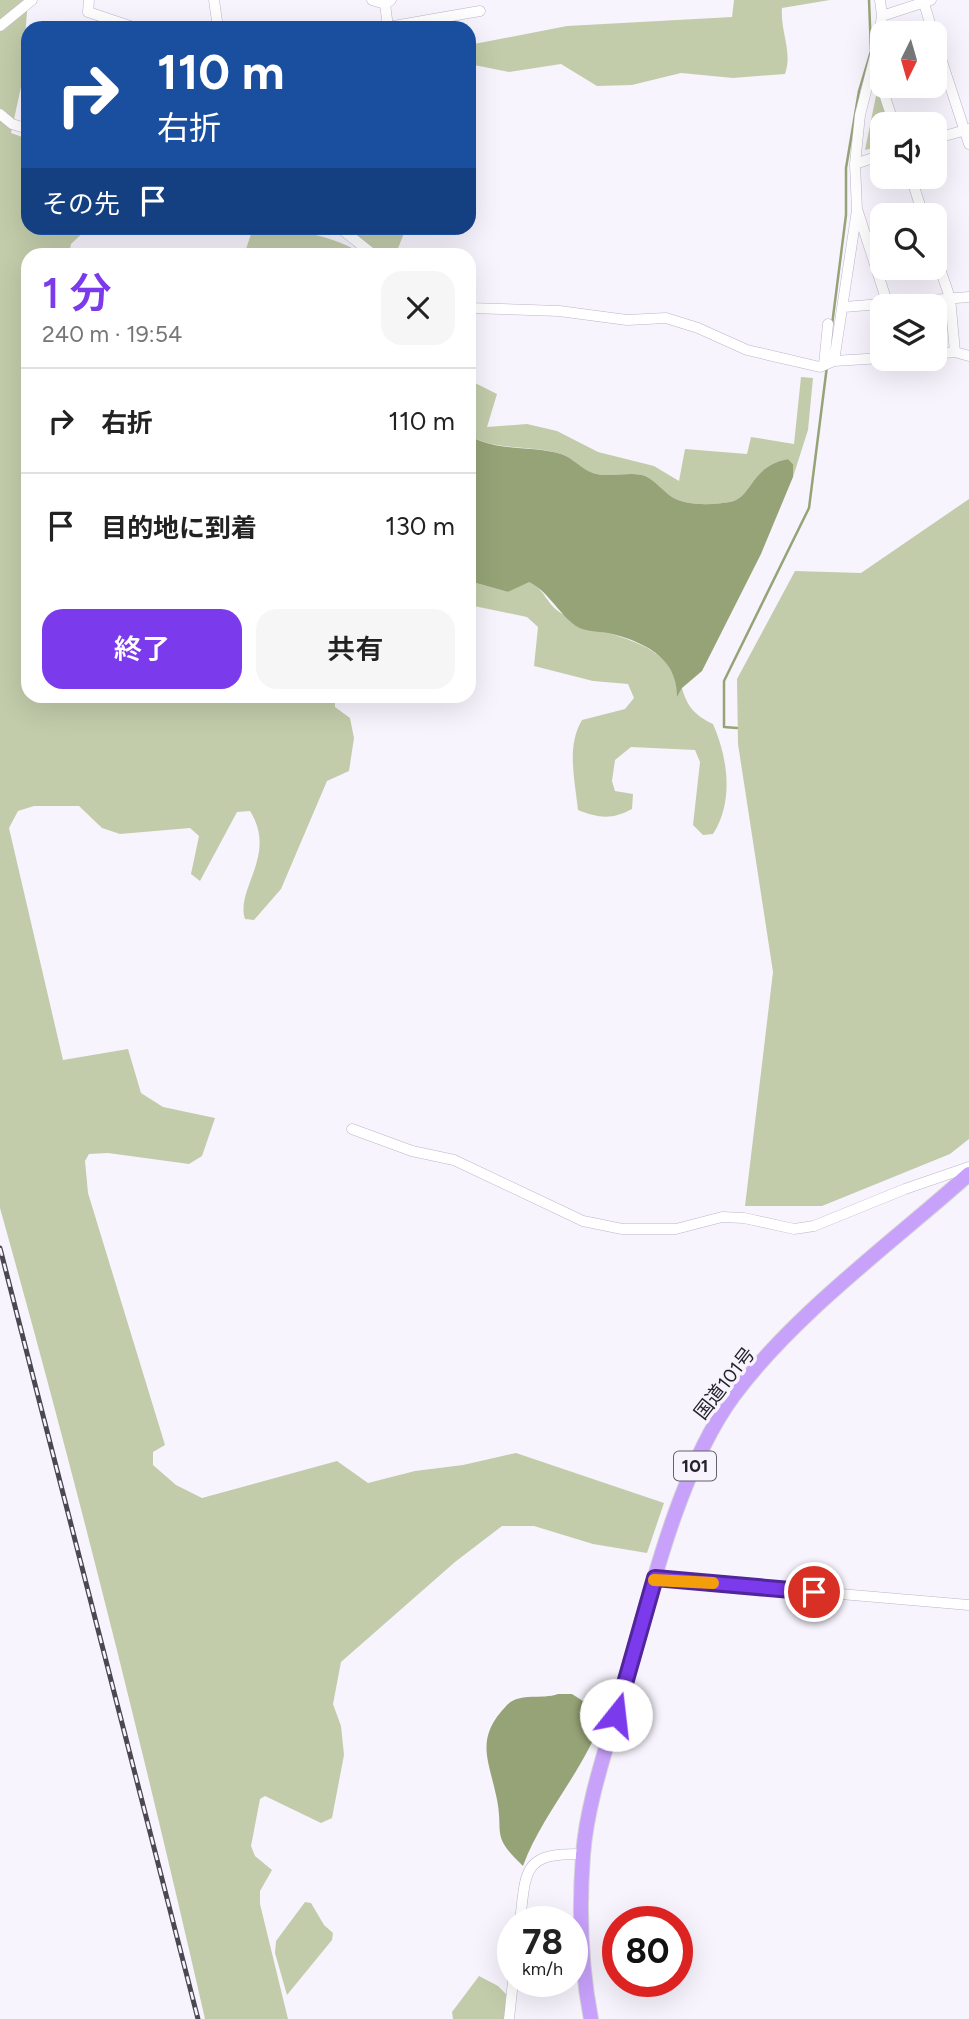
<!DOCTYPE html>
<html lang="ja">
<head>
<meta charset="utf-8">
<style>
  body { margin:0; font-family:Figtree,"Noto Sans JP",sans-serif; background:#f6f6f6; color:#222; height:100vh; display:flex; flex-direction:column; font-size:26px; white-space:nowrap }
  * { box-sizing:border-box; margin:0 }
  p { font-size:23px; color:#767676 }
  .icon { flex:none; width:38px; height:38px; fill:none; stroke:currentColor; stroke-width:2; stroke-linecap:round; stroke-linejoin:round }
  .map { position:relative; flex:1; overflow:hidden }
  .side { position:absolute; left:21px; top:248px; width:455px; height:455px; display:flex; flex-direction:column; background:#fff; border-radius:21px; box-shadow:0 7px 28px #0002 }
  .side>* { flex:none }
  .hud { position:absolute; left:21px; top:21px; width:455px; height:214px; border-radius:21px; box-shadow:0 7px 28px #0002; background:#1a4fa0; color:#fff; overflow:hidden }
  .needle { width:46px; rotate:185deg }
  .controls { position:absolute; left:870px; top:21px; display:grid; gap:14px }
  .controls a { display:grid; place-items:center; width:77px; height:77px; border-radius:14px; background:#fff; box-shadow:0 7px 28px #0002; font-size:35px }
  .speed { position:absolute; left:497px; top:1906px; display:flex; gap:14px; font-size:35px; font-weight:700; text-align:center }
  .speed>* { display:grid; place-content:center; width:91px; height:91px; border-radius:50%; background:#fff; box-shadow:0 7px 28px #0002; line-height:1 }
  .speed small { font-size:18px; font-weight:400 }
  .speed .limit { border:10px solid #d22; background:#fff; color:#111 }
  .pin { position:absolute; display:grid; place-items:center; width:60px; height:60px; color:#fff; margin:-30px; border:4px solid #fff; border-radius:50%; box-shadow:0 2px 7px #0007 }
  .me { position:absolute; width:77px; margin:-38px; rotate:16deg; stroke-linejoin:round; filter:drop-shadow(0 0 5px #0008) }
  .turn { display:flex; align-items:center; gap:24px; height:147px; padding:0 21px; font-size:32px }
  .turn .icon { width:91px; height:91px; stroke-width:2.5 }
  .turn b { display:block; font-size:49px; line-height:60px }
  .then { display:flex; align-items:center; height:66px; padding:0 21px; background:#0003; gap:14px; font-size:26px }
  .round { display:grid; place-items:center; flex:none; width:74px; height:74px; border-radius:21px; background:#f6f6f6 }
  .summary { display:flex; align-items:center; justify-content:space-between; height:119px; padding:0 21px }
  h1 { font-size:42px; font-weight:600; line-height:52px; color:#7c3aed }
  .action { display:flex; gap:14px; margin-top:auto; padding:14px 21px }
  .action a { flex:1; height:80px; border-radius:21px; background:#7c3aed; color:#fff; font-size:28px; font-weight:600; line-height:80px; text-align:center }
  .action a+a { background:#f6f6f6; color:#222 }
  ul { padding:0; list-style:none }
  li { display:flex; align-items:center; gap:21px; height:105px; padding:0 21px; border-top:2px solid #e0e0e0 }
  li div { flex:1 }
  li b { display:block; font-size:26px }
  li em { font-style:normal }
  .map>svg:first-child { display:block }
  .green { fill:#c2ccaa }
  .water { fill:#96a376 }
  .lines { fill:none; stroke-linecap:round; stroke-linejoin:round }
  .stream { stroke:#96a376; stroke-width:2.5 }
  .minor-casing { stroke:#bdb4cb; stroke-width:11 }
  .highway-casing { stroke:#d3d3d5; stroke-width:16 }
  .minor { stroke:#fff; stroke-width:10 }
  .highway { stroke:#c8a1fb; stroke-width:14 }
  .rail-casing { stroke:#4b4851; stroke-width:5 }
  .rail { stroke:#f8f4fe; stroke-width:2.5; stroke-dasharray:8; stroke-linecap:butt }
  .route-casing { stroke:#51269a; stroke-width:18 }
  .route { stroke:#7c3aed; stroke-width:12 }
  .slow { stroke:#f59e0b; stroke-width:12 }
  .labels { text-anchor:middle; stroke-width:7; stroke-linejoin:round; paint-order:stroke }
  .shield { fill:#f8f4fe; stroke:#64616a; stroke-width:2 }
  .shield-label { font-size:18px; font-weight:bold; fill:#25222b }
  .street-label { font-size:19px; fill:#25222b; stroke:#f8f4fe }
</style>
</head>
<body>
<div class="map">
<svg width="969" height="2019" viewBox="0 0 969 2019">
  <rect width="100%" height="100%" fill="#f8f4fe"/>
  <path class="green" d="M0,0H28L21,87L11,133L28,139V228H88L71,244L69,255L28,256V696L335,697V707L350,718L354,738L349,771L327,781L281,889L254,920L245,919C235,889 278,855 250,811L237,812L200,881L191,874L199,836L190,828L120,834L102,828L79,806H34L18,811L9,828L63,1060L128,1049L141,1093L163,1107L215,1118L202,1156L189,1164L108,1153L89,1154L85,1161L88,1193L165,1445L153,1452V1465L176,1485L202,1498L337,1461L368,1483L415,1471L463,1465L516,1453L664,1503L647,1553L593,1544L534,1526H502L455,1562L341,1662L333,1704L341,1726L344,1755L332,1818L321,1823L265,1796L260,1799L251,1846L255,1856L272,1870L260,1891V1904L288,2019H205C143,1747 75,1476 0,1208Z
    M734,0H830L782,8C780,31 793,52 785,74L733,78L681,73L632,85L597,86L561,64L509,72L469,64V45L567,26L732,17Z
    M878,86L891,124H882V146L865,150Z
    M253,228C285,227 337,235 363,255H244Z
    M347,228H406L395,256L382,255Z
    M801,377L813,378L808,430L793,477V464L788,459C750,466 753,497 730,502C715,505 685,506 672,497C663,491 652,477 642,475C626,472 609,478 593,473C581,470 573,458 561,454C531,445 500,451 472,437L469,380L497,394L487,427L527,424L557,431L598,452L654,466L679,481L685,449L747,454L751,437L794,444Z
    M969,499V1139L950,1154L822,1206H745L773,972L738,744L737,679L795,571L861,573Z
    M469,581L508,592L529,581C544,589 546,602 558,611C596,640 675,633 678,695L682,688C687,707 696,716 713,724C728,758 734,802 713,834L703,835L693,825L700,762L695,750L631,747L615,760L612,781L615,791L633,794L632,809C612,820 598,818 578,810C575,780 566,747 582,720L625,709L634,698L628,684L593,681L534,666L538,627L527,617L469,605Z
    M305,1902L311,1903L324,1925L333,1933L332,1940L287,1995L275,1953L276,1941Z
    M479,1976L498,1986L506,1994L505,2019H453L452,2012Z"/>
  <path class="water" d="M469,414L472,437C500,452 531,445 561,454C573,458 581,469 593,473C608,478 626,472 642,475C652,477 663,491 672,497C685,506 714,505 730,502C753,497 750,466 788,459L793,464V477L761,554L702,671L682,688L677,697C678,657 642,641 608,633C597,631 585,632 576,626C558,613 548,591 529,582L508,592L469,581Z
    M558,1694H572L600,1712L602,1719C583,1772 542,1814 523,1866C489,1834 505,1834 496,1795C488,1758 475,1738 507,1705C520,1692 541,1700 558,1694Z"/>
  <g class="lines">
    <path class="stream" d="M832,325L846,215V168L859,91L871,51L869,0
      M737,728L724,727V681L809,508L827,366"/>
    <g class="minor-casing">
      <path id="minor" d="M89,0L88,12L136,28
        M214,0L218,28
        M372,0L385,4L391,0
        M923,0L933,33
        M385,4L388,27L480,11
        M882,16L931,0
        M0,26L32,0
        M934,37L969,144
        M874,64L894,124
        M0,114L12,124L28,129
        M934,139L969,129
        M855,164L882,155
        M911,177L923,215
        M858,212L888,305
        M340,228L375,256
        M934,251L950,298L955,352
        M844,307L969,297
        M469,308L559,311L627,320L666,318L698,328L747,350L820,367L834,361L882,358
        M934,354L955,352L969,356
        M834,361L857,210L855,164L860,115L877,48L882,16L880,0
        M824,365L828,324
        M352,1129L412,1151L454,1160L583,1221L622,1229H676L722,1217L744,1218L794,1229L814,1226L905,1189L969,1167
        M655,1578L969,1605
        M520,1922C526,1868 523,1853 583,1854
        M509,2019L513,1981"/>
    </g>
    <g class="highway-casing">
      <path id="highway" d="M591,2019C581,1967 579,1908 583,1855C587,1802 607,1747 621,1696C648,1603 677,1472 734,1395C795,1313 893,1242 969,1174"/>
    </g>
    <use href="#minor" class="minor"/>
    <use href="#highway" class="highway"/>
    <g class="rail-casing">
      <path id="rail" d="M0,1248L198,2019"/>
    </g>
    <use href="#rail" class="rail"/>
  </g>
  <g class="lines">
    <g class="route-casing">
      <path id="route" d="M616,1715L655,1578L814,1592"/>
    </g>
    <use href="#route" class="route"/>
    <path class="slow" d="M654,1580L713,1583"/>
  </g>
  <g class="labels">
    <rect class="shield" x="674" y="1451.5" width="42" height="29" rx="5"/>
    <g class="shield-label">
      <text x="695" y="1472">101</text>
    </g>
    <g class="street-label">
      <text transform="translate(724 1383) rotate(-52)" y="7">国道101号</text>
    </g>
  </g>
</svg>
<div class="controls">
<a><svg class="needle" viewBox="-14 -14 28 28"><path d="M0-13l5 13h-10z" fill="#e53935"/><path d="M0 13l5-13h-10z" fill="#767676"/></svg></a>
<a><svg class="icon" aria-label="sound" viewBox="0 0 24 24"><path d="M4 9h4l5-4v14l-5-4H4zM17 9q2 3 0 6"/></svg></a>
<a><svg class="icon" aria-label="search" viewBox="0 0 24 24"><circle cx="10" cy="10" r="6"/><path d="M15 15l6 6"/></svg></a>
<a><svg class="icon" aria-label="layers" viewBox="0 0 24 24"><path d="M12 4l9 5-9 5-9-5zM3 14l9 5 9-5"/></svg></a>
</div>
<div class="speed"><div>78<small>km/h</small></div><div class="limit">80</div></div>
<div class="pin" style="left:814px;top:1592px;background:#d93025"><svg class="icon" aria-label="arrive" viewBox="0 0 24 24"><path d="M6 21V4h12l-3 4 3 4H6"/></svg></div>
<svg class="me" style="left:616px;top:1715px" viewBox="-20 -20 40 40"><circle r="19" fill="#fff"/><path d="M0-13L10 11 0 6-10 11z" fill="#7c3aed"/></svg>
<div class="hud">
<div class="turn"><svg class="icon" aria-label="right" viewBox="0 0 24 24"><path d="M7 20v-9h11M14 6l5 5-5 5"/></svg><div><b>110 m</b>右折</div></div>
<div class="then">その先<svg class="icon" aria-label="arrive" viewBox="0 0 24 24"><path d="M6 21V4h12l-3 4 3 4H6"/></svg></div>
</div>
<section class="side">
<div class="summary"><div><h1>1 分</h1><p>240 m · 19:54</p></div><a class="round"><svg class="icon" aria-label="close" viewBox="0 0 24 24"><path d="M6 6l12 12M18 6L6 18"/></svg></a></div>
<ul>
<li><svg class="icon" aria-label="right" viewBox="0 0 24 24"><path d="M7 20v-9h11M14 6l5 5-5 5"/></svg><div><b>右折</b></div><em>110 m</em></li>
<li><svg class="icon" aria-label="arrive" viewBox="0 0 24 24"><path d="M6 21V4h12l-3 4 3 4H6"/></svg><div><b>目的地に到着</b></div><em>130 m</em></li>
</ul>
<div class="action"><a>終了</a><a>共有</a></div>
</section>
</div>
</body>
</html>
